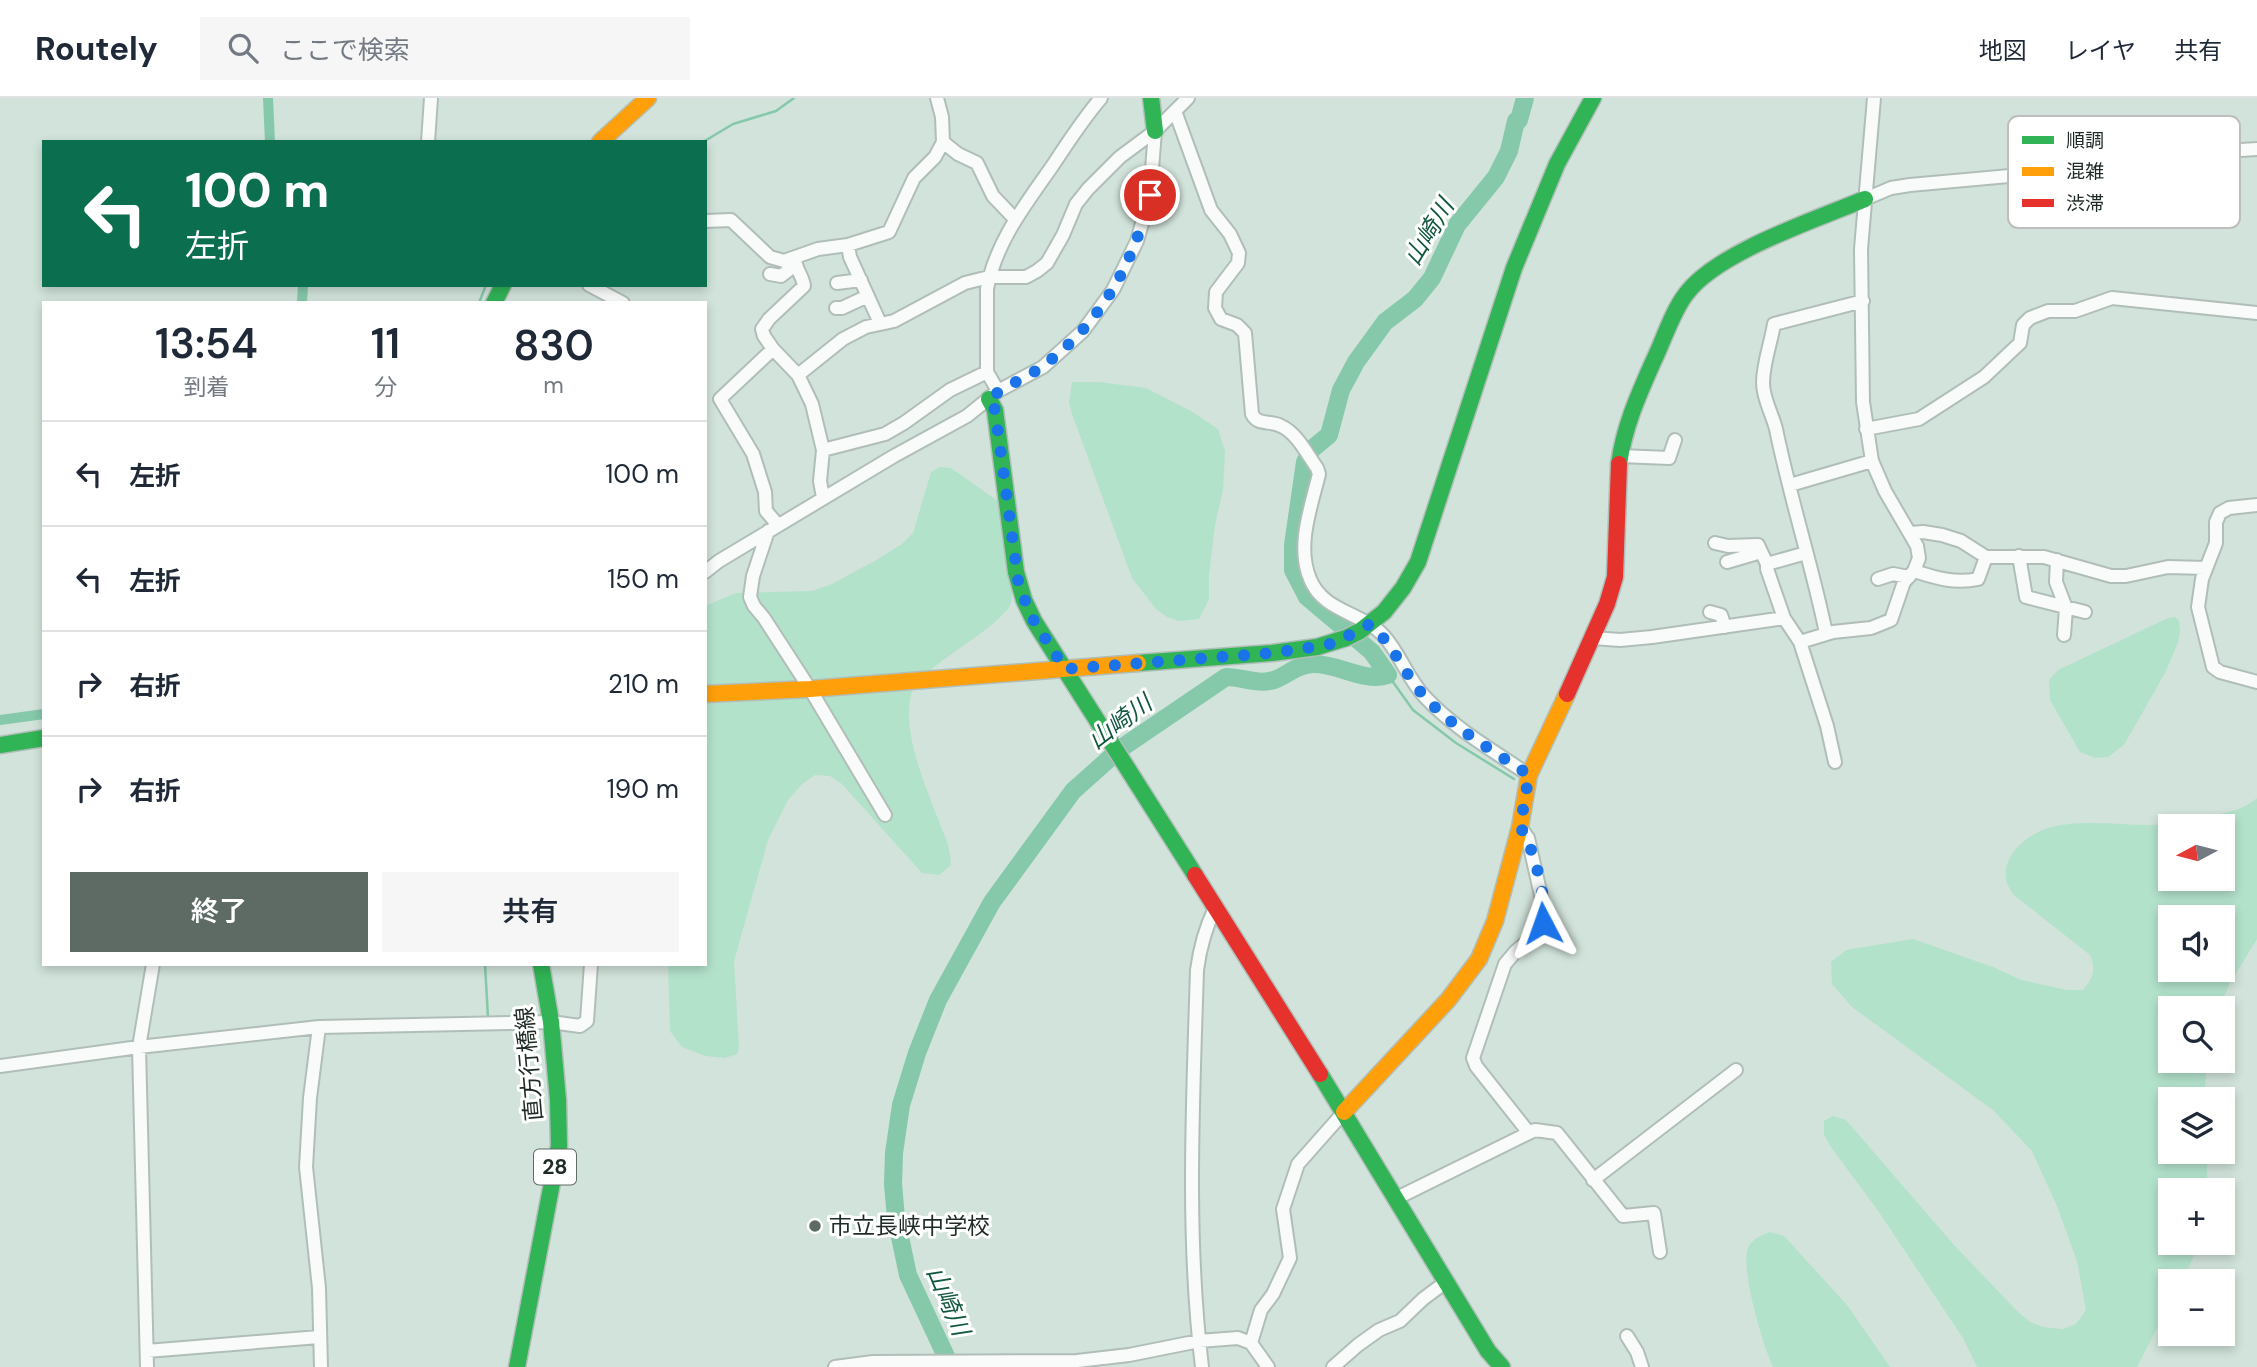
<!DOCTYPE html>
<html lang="ja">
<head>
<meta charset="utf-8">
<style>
  body { margin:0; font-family:"DM Sans","Noto Sans JP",sans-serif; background:#f6f6f7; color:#1f2937; height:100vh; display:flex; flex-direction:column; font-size:26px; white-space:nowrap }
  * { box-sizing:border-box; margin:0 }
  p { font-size:23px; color:#747a83 }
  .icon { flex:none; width:38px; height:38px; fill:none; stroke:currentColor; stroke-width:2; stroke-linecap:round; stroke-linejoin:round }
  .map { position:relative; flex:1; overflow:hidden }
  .panel { position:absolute; left:42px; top:203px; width:665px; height:665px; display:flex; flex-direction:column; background:#fff; border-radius:0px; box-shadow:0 4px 10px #0003 }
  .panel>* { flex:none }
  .hud { position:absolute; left:42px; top:42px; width:665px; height:147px; border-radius:0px; box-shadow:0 4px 10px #0003; background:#0b6e4f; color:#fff; overflow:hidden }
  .needle { width:46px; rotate:263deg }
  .buttons { position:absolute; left:2158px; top:716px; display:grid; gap:14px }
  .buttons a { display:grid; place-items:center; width:77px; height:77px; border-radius:0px; background:#fff; box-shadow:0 4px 10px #0003; font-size:35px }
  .pin { position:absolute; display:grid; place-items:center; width:60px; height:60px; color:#fff; margin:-30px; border:4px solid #fff; border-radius:50%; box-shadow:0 2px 7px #0007 }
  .me { position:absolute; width:77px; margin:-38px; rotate:356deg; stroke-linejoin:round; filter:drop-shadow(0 0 5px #0008) }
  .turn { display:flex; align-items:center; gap:24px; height:147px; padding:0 28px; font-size:32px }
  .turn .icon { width:91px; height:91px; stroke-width:2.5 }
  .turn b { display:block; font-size:49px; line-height:60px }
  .eta { display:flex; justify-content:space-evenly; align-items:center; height:119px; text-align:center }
  .eta b { font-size:42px; font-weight:600; line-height:49px }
  .cta { display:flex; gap:14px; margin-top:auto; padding:14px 28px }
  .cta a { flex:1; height:80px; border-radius:0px; background:#5d6b64; color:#fff; font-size:28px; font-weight:600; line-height:80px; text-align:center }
  .cta a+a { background:#f6f6f7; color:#1f2937 }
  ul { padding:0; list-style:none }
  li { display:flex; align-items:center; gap:21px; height:105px; padding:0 28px; border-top:2px solid #e0e1e3 }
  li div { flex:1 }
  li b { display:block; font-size:26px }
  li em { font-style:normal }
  header { display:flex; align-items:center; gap:42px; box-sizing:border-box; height:98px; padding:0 35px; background:#fff; border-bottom:2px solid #e0e1e3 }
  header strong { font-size:33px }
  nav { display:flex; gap:38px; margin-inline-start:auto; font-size:24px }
  .search { width:490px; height:63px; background:#f6f6f7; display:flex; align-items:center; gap:18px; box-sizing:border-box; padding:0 24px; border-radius:0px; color:#747a83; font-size:26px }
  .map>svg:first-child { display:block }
  .green { fill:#b3e2cb; fill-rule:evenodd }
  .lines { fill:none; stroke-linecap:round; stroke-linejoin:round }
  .stream { stroke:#85c8aa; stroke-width:2.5 }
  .canal { stroke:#85c8aa; stroke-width:10 }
  .river { stroke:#85c8aa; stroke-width:18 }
  .street-casing { stroke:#b1beb8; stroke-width:16 }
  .fast-casing { stroke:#b1beb8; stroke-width:19 }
  .slow-casing { stroke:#b1beb8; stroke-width:19 }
  .jam-casing { stroke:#b1beb8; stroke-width:19 }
  .street { stroke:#f8fbf9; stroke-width:12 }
  .fast { stroke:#30b455; stroke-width:16 }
  .slow { stroke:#ff9f0a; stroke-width:16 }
  .jam { stroke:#e5322d; stroke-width:16 }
  .route { stroke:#1a73e8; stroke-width:12; stroke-dasharray:0 21.6 }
  .poi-dot { fill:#5d6b64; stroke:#fff; stroke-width:2.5 }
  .labels { text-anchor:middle; stroke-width:6; stroke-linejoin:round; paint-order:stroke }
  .shield { fill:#fff; stroke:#626b66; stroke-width:2 }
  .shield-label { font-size:21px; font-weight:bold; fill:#1f2b25 }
  .street-label { font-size:23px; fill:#1f2b25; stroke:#fff }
  .poi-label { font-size:23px; fill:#1f2b25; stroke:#fff; text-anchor:start }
  .water-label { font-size:24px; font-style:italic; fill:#11583e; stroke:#fff }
  .key { fill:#fff; stroke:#bcbfbe; stroke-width:2 }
  .key-label { font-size:19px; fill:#1f2b25 }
</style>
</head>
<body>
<header>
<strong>Routely</strong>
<div class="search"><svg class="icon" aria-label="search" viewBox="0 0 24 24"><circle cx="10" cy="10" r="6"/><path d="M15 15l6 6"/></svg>ここで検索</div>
<nav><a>地図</a><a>レイヤ</a><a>共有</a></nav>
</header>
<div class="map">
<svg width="2257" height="1269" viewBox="0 0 2257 1269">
  <rect width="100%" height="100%" fill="#d1e3da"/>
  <path class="green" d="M1072,284H1099L1146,290L1191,313L1218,331L1225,353L1223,391L1215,427L1209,477V501L1199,521L1179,523L1167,519L1156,511L1132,480L1072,316L1069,305Z
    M940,369L951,370L999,404C1003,430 1017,480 1011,504C1010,510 1006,513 1002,517C983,539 916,573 911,597C902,634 925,687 938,721C945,740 950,746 951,767L939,777L922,775L842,686L830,678L815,677L802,686L788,702L768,742L734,863L739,950L737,956L725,960L706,958L682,949L670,933L668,866H705V508L736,495L812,493L832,486L878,461L902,446L913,435L931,374Z
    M2175,519L2179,523L2180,534L2178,544L2165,575L2124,647L2108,659L2096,660L2080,654L2050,602L2049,582L2058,572L2168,520Z
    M2257,700V841L2230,885L2219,910H2170V962L2207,963L2204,1001H2170V1054H2207V1092H2170V1144L2200,1145L2182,1183H2170V1205L2137,1269H1977L1963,1240L1879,1114L1831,1049L1824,1037V1023L1833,1018L1846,1022L1953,1146L2016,1212L2030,1224L2043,1229L2063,1231L2076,1226L2086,1212L2077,1163L2057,1108L2032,1053L1993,1012L1852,909L1832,886L1831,864L1846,852L1913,841L1993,869L2021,882L2067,892H2083C2093,880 2096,872 2090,857L2014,797C1991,769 2020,739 2048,730C2080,721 2117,727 2149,727C2171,727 2192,722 2213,718C2228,714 2245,711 2257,700ZM2222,728V780H2170V728ZM2222,819V872H2170V819Z
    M1770,1134L1784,1138L1847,1207L1890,1269H1773C1763,1247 1740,1171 1748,1150C1753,1140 1760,1138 1770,1134Z"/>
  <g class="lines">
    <path class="stream" d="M703,44L733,26L776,13L794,0
      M479,205L486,187
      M1388,577L1413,612L1456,645L1514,681
      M485,866L488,920"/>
    <path class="canal" d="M268,0L270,44
      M302,205L303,187
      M0,622L44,616"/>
    <path class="river" d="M951,1269L908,1177L896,1120L893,1086L894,1055L901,1007L917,955L938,902L992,804L1073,693L1120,651L1226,579C1243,579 1257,587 1274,582C1288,577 1296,567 1313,566C1337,565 1364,585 1388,577L1372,554L1307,499L1293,472V447L1305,364L1312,351L1329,337L1341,292L1356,264L1385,224L1415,201L1432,180L1457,127L1496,79L1509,53L1516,23L1519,22L1525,0"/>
    <g class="street-casing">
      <path id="street" d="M1175,13L1211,112L1230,136L1239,155L1238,165L1216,194L1215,210L1221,221L1237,227L1245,235L1252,316C1258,328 1270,322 1281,328C1297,335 1307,356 1317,370L1319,376C1311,409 1296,448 1310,481C1323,514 1362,514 1384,538C1401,557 1408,582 1426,600C1455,631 1494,653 1529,677
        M428,44L431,0
        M943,44L958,56L977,65L993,98L1015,121
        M1865,101L1891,90L1910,87L2075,72L2116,60L2257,51
        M705,123L731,122L770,159L784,163L818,151L848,147L889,134L914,80L935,59L943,44L942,19L937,0
        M848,147L850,159L880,225
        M770,176L781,178L795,167
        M837,185L861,182
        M589,187L623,205
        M836,210H842L868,198
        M773,251L764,238L762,231L769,221L804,188C803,178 795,171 795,160
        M798,277L843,241L866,229L894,223L965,185L989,179H1026L1037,173L1047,165L1063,137L1076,106L1088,91L1120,59L1155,33L1188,0
        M998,293L987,274V191C996,143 1026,106 1053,67C1068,44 1083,21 1101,0
        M1866,331L1919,321L1984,279L2020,245L2023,227L2030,220L2048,213H2075L2112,200L2257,215
        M823,352L885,336L904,325L950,292L987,274
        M1620,358L1669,360L1675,342
        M1790,387L1872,363
        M2257,407L2229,410L2220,415L2216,424V445L2202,481L2198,509L2213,569L2220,574L2257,584
        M778,427L766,413L765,394L753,356L720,301L773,251L798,277L812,306L823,352L820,383L823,400
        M768,433L753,478L750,499L754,508L764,520L810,591L885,717
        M1911,435L1923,434L1942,437L1961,443L1986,459H2044L2111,478H2126L2168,469L2206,470
        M1715,445L1728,448L1758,447L1767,466
        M2019,458L2026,499L2085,514
        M2057,462L2056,484L2066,510L2064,537
        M1727,464L1761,454
        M1914,473C1936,480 1955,486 1978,481L1986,459
        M705,474L719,463L894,358L967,318L998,293L1043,269L1083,233L1113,192L1137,143L1150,97L1155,33
        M1878,481L1893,476L1909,479
        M1710,514L1721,517L1725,529
        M1784,520L1767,471V466L1806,455
        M1826,535C1812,467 1790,400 1776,331C1772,315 1763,301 1763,285C1763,265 1771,245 1774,226L1863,203
        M1593,540L1620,542L1652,539L1784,520L1800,544L1827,628L1835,664
        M1800,544L1833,534L1871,530L1891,522L1904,484L1914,473L1919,460L1917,448L1885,393L1872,363L1863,304L1861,151L1874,0
        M1520,729L1528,740L1545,815L1543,825L1535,837L1516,853L1505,866L1473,960L1476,968L1529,1035
        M319,929L310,1000L306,1069L319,1190L321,1269
        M0,968L139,949L319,929L551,924L580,928L587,923L591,866
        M1593,1082L1736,972
        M1395,1101L1535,1032L1557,1035L1623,1118L1654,1115L1660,1154
        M1627,1238L1637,1254L1642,1269
        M1251,1245L1261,1212L1273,1196L1290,1160L1283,1111L1298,1066L1344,1014
        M147,1253L319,1239
        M147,1269L139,949L153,866
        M835,1269L873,1264L1077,1263L1129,1257L1199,1243L1238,1240L1251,1245L1268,1269
        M1202,1269C1186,1137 1193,1004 1197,872C1200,849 1205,831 1215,810
        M1333,1269L1358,1247L1379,1232L1400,1223L1423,1201L1447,1183"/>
    </g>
    <g class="fast-casing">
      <path id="fast" d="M1151,0L1155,33
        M494,205L503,187
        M989,301L995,312L1016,474L1024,502L1034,523L1195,777
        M1619,366C1624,329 1638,298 1653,264C1663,244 1672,214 1686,196C1717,154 1815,122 1865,101
        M1138,565L1272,555L1317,549L1346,540L1360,533L1384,514L1403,490L1418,464L1514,170L1557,66L1593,0
        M0,647L44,640
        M1320,976L1488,1253L1502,1269
        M517,1269L559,1048L558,1002L551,924L541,866"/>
    </g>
    <g class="slow-casing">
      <path id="slow" d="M600,44L648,0
        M705,596L810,591L1138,565
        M1344,1014L1448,902L1479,861L1495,823L1520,729L1529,677L1567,596"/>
    </g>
    <g class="jam-casing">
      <path id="jam" d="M1567,596L1607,506L1615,479L1619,366
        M1195,777L1320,976"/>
    </g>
    <use href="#street" class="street"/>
    <use href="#fast" class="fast"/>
    <use href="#slow" class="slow"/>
    <use href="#jam" class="jam"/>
  </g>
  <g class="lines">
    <path class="route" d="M1150,97C1134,165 1101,225 1044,267C1027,280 1006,287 989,301L995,312L1019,489L1034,523L1065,571L1272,555L1320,548L1335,545L1370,526C1394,547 1404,576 1425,599C1454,631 1494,653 1529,677L1520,729C1533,747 1548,803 1543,825"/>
  </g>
  <circle class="poi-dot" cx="815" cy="1128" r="7"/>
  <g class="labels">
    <rect class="shield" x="534" y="1051.5" width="42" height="35" rx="5"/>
    <g class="shield-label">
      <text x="555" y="1076">28</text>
    </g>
    <g class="street-label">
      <text transform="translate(529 966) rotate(-95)" y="8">直方行橋線</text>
    </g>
    <g class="poi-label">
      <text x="829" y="1136">市立長峡中学校</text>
    </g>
    <g class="water-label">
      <text transform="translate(1429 134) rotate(-59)" y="8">山崎川</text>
      <text transform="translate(1120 624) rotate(-37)" y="8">山崎川</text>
      <text transform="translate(948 1203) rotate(67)" y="8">山崎川</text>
    </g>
  </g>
  <rect x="2008" y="18" width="232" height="112" rx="10" class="key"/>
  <rect x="2022" y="38" width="32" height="8" fill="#30b455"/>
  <rect x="2022" y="69" width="32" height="9" fill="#ff9f0a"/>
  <rect x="2022" y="101" width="32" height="8" fill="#e5322d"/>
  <g class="key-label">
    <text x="2066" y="49">順調</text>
    <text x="2066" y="80">混雑</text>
    <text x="2066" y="112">渋滞</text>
  </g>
</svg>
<div class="buttons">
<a><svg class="needle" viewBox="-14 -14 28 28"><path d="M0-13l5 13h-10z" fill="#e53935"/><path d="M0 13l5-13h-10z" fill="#747a83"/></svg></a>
<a><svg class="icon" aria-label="sound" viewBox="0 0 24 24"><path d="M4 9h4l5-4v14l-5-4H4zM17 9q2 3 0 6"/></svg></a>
<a><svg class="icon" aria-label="search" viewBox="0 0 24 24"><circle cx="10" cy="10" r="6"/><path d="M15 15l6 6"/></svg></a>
<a><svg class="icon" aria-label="layers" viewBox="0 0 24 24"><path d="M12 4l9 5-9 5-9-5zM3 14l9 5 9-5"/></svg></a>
<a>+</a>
<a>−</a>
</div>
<div class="pin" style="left:1150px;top:97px;background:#d93025"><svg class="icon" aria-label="arrive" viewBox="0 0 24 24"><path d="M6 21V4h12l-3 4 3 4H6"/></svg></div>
<svg class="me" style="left:1543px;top:825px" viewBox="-20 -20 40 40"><path d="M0-17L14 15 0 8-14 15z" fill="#1a73e8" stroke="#fff" stroke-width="4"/></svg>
<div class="hud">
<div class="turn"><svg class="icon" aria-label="left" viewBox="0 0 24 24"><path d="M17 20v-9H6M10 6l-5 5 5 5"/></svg><div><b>100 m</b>左折</div></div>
</div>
<section class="panel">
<div class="eta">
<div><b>13:54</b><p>到着</p></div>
<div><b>11</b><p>分</p></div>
<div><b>830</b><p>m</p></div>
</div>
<ul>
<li><svg class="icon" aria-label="left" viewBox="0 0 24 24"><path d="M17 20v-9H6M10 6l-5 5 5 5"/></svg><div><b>左折</b></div><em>100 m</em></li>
<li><svg class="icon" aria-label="left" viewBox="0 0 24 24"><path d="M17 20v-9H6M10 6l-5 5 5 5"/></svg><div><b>左折</b></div><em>150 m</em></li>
<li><svg class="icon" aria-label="right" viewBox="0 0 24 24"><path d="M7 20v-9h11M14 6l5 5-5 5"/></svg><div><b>右折</b></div><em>210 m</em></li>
<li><svg class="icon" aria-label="right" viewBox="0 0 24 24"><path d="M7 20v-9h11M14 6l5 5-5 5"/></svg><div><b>右折</b></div><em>190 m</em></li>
</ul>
<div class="cta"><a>終了</a><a>共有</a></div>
</section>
</div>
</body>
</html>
